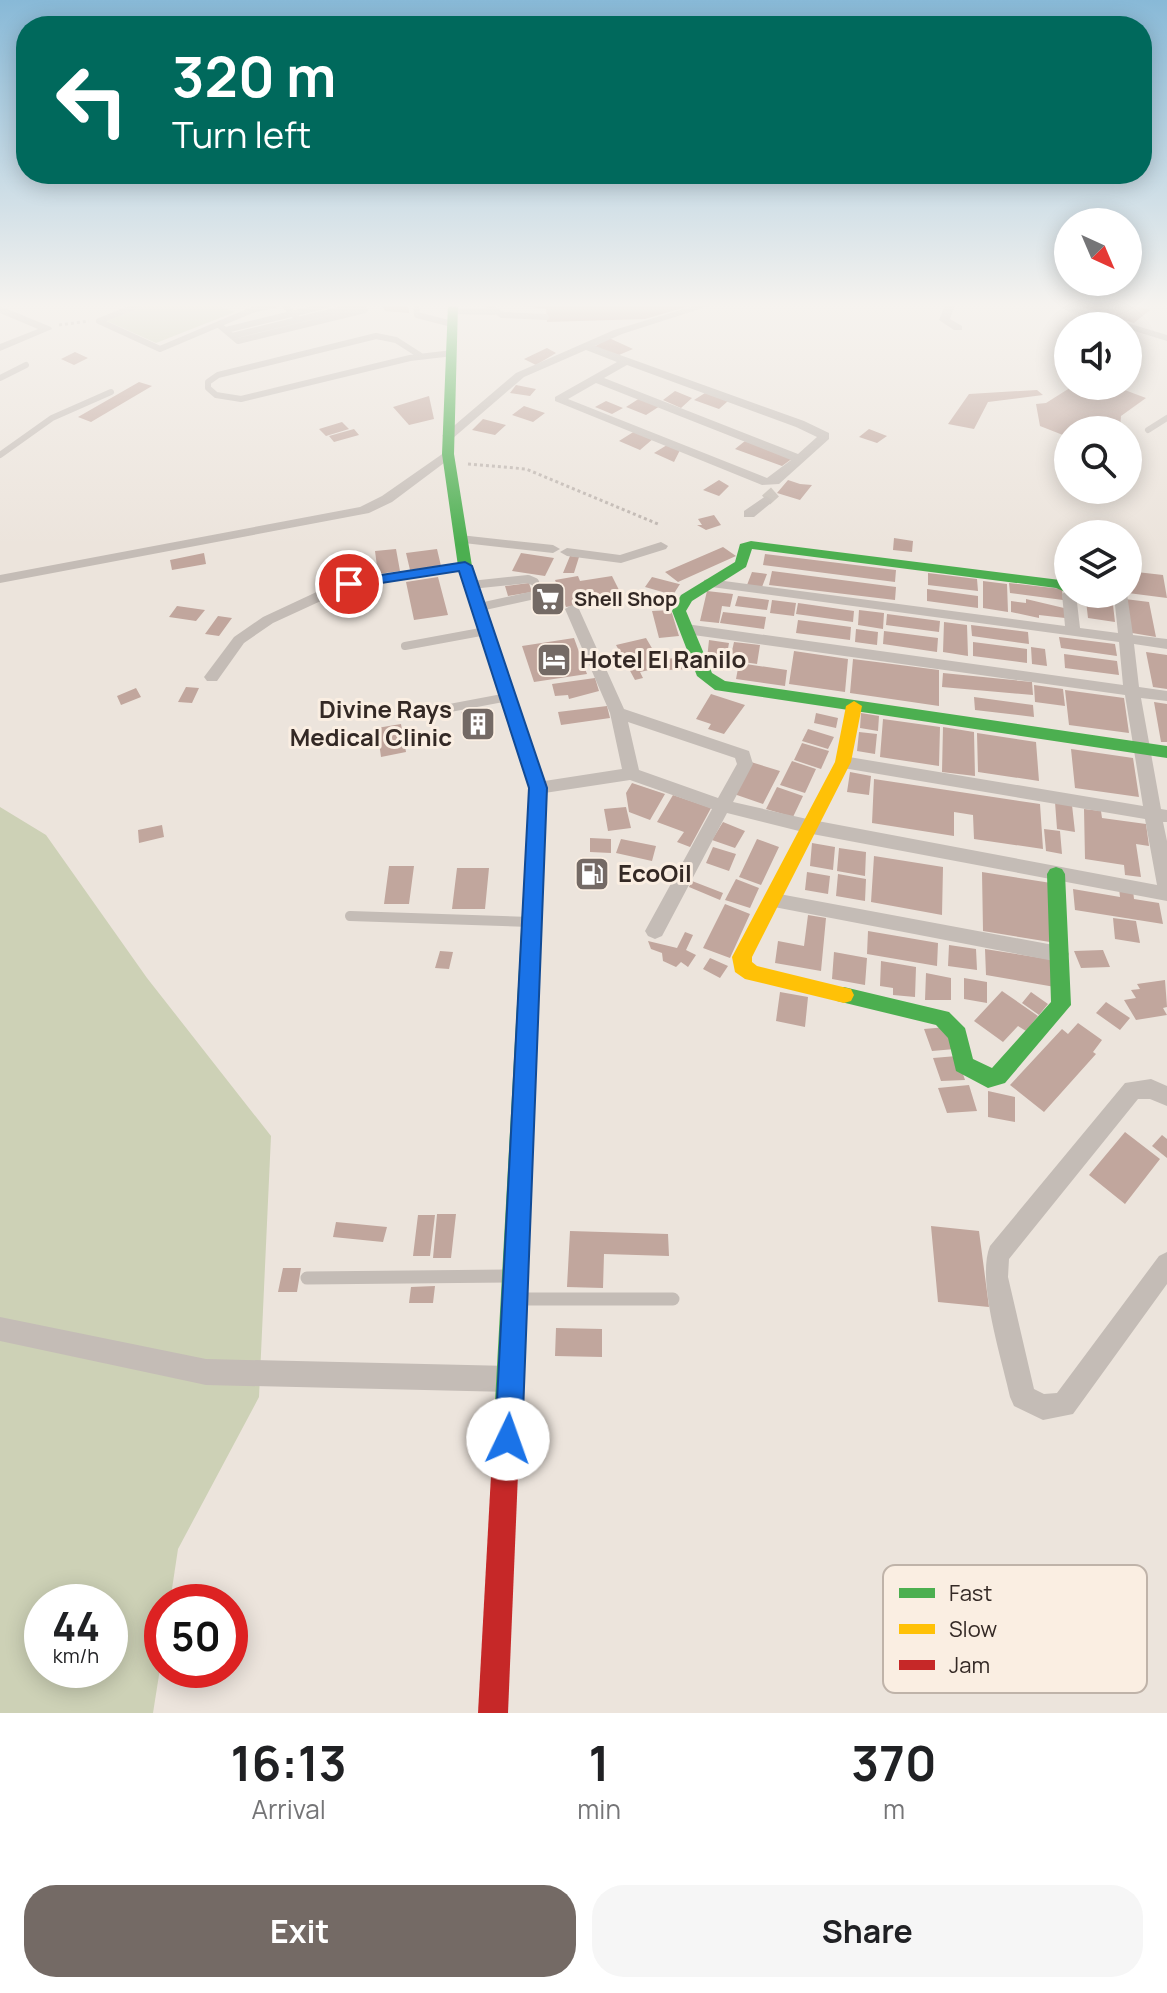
<!DOCTYPE html>
<html lang="en">
<head>
<meta charset="utf-8">
<style>
  body { margin:0; font-family:Manrope,sans-serif; background:#f6f6f6; color:#202124; height:100vh; display:flex; flex-direction:column; font-size:30px; white-space:nowrap }
  * { box-sizing:border-box; margin:0 }
  p { font-size:26px; color:#757577 }
  .icon { flex:none; width:44px; height:44px; fill:none; stroke:currentColor; stroke-width:2; stroke-linecap:round; stroke-linejoin:round }
  .map { position:relative; height:1713px; overflow:hidden }
  .panel { display:flex; flex-direction:column; background:#fff; flex:1 }
  .panel>* { flex:none }
  .guide { position:absolute; left:16px; top:16px; width:1136px; height:168px; border-radius:32px; box-shadow:0 4px 20px #0003; background:#00695c; color:#fff; overflow:hidden }
  .needle { width:52px; rotate:136deg }
  .fabs { position:absolute; left:1054px; top:208px; display:grid; gap:16px }
  .fabs a { display:grid; place-items:center; width:88px; height:88px; border-radius:50%; background:#fff; box-shadow:0 4px 20px #0003; font-size:40px }
  .speed { position:absolute; left:24px; top:1584px; display:flex; gap:16px; font-size:40px; font-weight:700; text-align:center }
  .speed>* { display:grid; place-content:center; width:104px; height:104px; border-radius:50%; background:#fff; box-shadow:0 4px 20px #0003; line-height:1 }
  .speed small { font-size:20px; font-weight:400 }
  .speed .limit { border:12px solid #d22; background:#fff; color:#111 }
  .pin { position:absolute; display:grid; place-items:center; width:68px; height:68px; color:#fff; margin:-34px; border:4px solid #fff; border-radius:50%; box-shadow:0 2px 8px #0007 }
  .me { position:absolute; width:88px; margin:-44px; rotate:3deg; stroke-linejoin:round; filter:drop-shadow(0 0 6px #0008) }
  .turn { display:flex; align-items:center; gap:28px; height:168px; padding:0 24px; font-size:36px }
  .turn .icon { width:104px; height:104px; stroke-width:2.5 }
  .turn b { display:block; font-size:56px; line-height:68px }
  .eta { display:flex; justify-content:space-evenly; align-items:center; height:136px; text-align:center }
  .eta b { font-size:48px; font-weight:700; line-height:56px }
  .cta { display:flex; gap:16px; margin-top:auto; padding:16px 24px }
  .cta a { flex:1; height:92px; border-radius:32px; background:#746a65; color:#fff; font-size:32px; font-weight:700; line-height:92px; text-align:center }
  .cta a+a { background:#f6f6f6; color:#202124 }
  .map>svg:first-child { display:block }
  .green { fill:#cdd1b6; fill-rule:evenodd }
  .building { fill:#c1a69d }
  .lines { fill:none; stroke-linecap:round; stroke-linejoin:round }
  .street-tunnel { stroke:#c7bfb7; stroke-width:12; stroke-dasharray:12 6; stroke-linecap:butt }
  .path { stroke:#bdb4ae; stroke-width:3; stroke-dasharray:3 3; stroke-linecap:butt }
  .lane-far3 { stroke:#c4bcb6; stroke-width:6 }
  .lane-far2 { stroke:#c4bcb6; stroke-width:8 }
  .lane-far1 { stroke:#c4bcb6; stroke-width:10 }
  .lane { stroke:#c4bcb6; stroke-width:13 }
  .street { fill:#c4bcb6; fill-rule:evenodd }
  .fast { fill:#4caf50; fill-rule:evenodd }
  .slow { fill:#ffc107; fill-rule:evenodd }
  .jam { fill:#c62828; fill-rule:evenodd }
  .route { fill:#1a73e8; stroke:#114b97; stroke-width:2 }
  .labels { text-anchor:middle; stroke-width:6; stroke-linejoin:round; paint-order:stroke }
  .far-poi-label { font-size:20px; font-weight:bold; fill:#342925; stroke:#faeee2; text-anchor:start }
  .poi-label { font-size:24px; font-weight:bold; fill:#342925; stroke:#faeee2; text-anchor:start }
  .key { fill:#faeee2; stroke:#bfb3a9; stroke-width:2 }
  .key-label { font-size:22px; fill:#342925 }
</style>
</head>
<body>
<div class="map">
<svg width="1167" height="1713" viewBox="0 0 1167 1713">
  <rect width="100%" height="100%" fill="#ece4dc"/>
  <path class="green" d="M147,305H218L235,312L156,343L107,321Z
    M0,807L46,835L147,978L271,1136L259,1397L178,1549L170,1602H162V1656L153,1713H0ZM42,1602H110V1670H42Z"/>
  <path class="building" d="M381,305H408L409,313L385,311Z
    M514,305H689L690,306L645,319L547,322L546,309Z
    M1075,305L1113,309L1116,305H1131L1150,310L1134,323L1112,316L1120,310L1110,316Z
    M609,338L633,349L619,355L594,347Z
    M547,348L556,353L536,365L524,359Z
    M75,352L88,358L74,365L61,359Z
    M139,382L152,386L91,422L78,417Z
    M516,385L536,389L530,396L510,393Z
    M1073,386H1114L1146,398L1121,416L1120,430H1068V437L1040,426L1036,404L1046,403Z
    M1037,390L1043,395L988,402L974,429L948,424L969,394Z
    M675,391L692,398L681,408L663,400Z
    M705,393L728,401L719,409L694,400Z
    M429,396L434,419L409,425L393,407Z
    M640,398L660,406L646,415L626,407Z
    M606,401L623,408L612,414L595,407Z
    M524,406L545,413L533,422L512,415Z
    M483,419L506,425L495,435L472,430Z
    M342,422L349,429L326,436L319,429Z
    M354,429L359,435L334,442L329,436Z
    M869,429L887,436L877,443L859,437Z
    M635,431L654,438L640,450L619,441Z
    M745,441L793,458L782,466L735,449Z
    M667,445L680,450L674,462L654,453Z
    M719,480L729,486L719,496L703,490Z
    M788,480L800,484L812,485L800,500L777,493Z
    M714,515L721,525L706,530L697,525H702L698,519Z
    M894,538L913,541L912,552L893,550Z
    M723,547L736,556L678,582L665,572Z
    M396,549L400,571L378,574L375,551Z
    M437,549L441,566L410,570L406,553Z
    M204,553L206,564L172,570L170,560Z
    M521,553L554,558L545,576L512,571Z
    M765,554L896,570L895,582L763,565Z
    M570,556L579,557L574,573H563Z
    M772,571L896,587L895,600L769,585Z
    M1128,571L1163,575L1167,598L1128,593Z
    M752,572L767,574L762,587L747,585Z
    M928,573L977,579L978,591L928,585Z
    M578,576L580,581L612,576L623,598L566,607L555,580Z
    M438,577L448,615L414,620L406,582Z
    M652,577L679,584H680L673,595L645,587Z
    M983,581L1007,584L1008,612L983,608Z
    M529,583L532,592L508,596L505,586Z
    M1009,583L1062,589L1063,600L1010,593Z
    M927,589L978,596V608L927,601Z
    M707,591L733,594L730,607L722,606L719,623L700,621Z
    M738,596L769,600L767,610L735,606Z
    M1026,599L1064,608L1065,618L1039,615V618L1011,612V601L1026,603Z
    M1125,599L1149,602L1156,637L1132,633Z
    M772,600L796,603L794,616L770,613Z
    M1086,601L1113,605L1115,622L1088,618Z
    M798,603L854,611L853,622L796,614Z
    M177,606L205,610L196,621L169,617Z
    M671,610L679,636L659,638L652,611Z
    M859,610L884,613L883,629L858,625Z
    M723,612L766,617L764,629L720,623Z
    M887,614L940,621L939,632L886,625Z
    M218,616L232,618L219,636L205,634Z
    M798,620L851,627L850,640L796,633Z
    M944,622L967,625L968,656L943,652Z
    M971,625L1028,632L1029,644L972,636Z
    M856,629L878,632L877,645L855,642Z
    M884,631L938,638L937,652L883,644Z
    M1059,637L1115,644L1117,656L1061,648Z
    M574,638L587,674L534,682L522,646Z
    M646,638L663,667L640,672L643,678L635,680L616,645Z
    M709,640L729,643L724,671L713,668L707,659Z
    M734,642L760,645L757,664L730,660Z
    M973,642L1027,649V663L973,656Z
    M1031,647L1045,649L1047,666L1032,664Z
    M794,651L848,659L845,692L789,684Z
    M1146,652L1167,655V689L1153,687Z
    M1064,654L1117,661L1119,675L1065,668Z
    M688,657L691,669L667,670L664,659Z
    M853,659L939,670V706L850,693Z
    M739,663L787,670L785,686L736,679Z
    M943,673L1032,682L1033,695L942,687Z
    M595,678L599,691L569,699L568,695L555,696L552,684Z
    M1034,685L1063,689L1065,706L1035,702Z
    M186,687L199,688L192,703L178,702Z
    M136,688L141,697L121,705L117,696Z
    M1065,690L1124,698L1129,733L1069,725Z
    M711,694L745,705L724,734L708,729L711,724L696,719Z
    M974,697L1033,705L1034,717L975,710Z
    M1154,702L1167,704V742H1161Z
    M607,706L610,718L561,725L558,712Z
    M487,708L494,735L468,739L461,712Z
    M816,713L838,718L836,728L814,723Z
    M861,713L879,716L878,731L860,728Z
    M883,719L940,727L939,766L880,757Z
    M401,724L406,752L381,757L377,728Z
    M943,727L974,732L975,776L942,772Z
    M808,729L834,737L828,749L802,741Z
    M859,732L877,734L875,754L857,751Z
    M977,733L1036,742L1039,781L978,772Z
    M802,743L829,751L821,769L794,760Z
    M1071,749L1133,758L1139,797L1075,788Z
    M792,761L816,769L805,793L780,785Z
    M751,762L780,771L763,804L734,794Z
    M850,772L871,776L869,795L847,792Z
    M874,779L1040,804L1043,849L974,839L973,815L954,812V836L872,823Z
    M632,783L665,794L650,820L629,812L626,793Z
    M777,787L803,796L793,817L766,809Z
    M673,795L711,808L690,847L677,842L684,832L657,822Z
    M1055,802L1072,805L1075,832L1057,829Z
    M626,807L631,828L608,831L604,809Z
    M1084,809L1101,811L1102,818L1146,824L1149,846L1136,844L1141,877L1125,875L1124,865L1085,859Z
    M723,822L745,831L735,848L712,840Z
    M162,825L164,837L139,843L138,830Z
    M1044,829L1060,831L1062,854L1046,851Z
    M590,838L611,839V853L590,852Z
    M621,839L656,846L652,861L616,853Z
    M757,839L779,847L761,885L739,877Z
    M812,843L835,847L833,870L810,866Z
    M713,847L736,854L729,871L706,863Z
    M839,848L866,852L865,876L837,871Z
    M874,856L943,867L942,915L871,902Z
    M586,861L609,868L598,887L576,880Z
    M389,866H414L409,904H384Z
    M457,868H489L485,909H452Z
    M807,872L830,876L828,894L805,890Z
    M982,872L1051,883L1056,943L983,931Z
    M838,874L866,879L865,901L836,896Z
    M736,879L759,888L750,908L725,900Z
    M692,881L723,893L720,900L689,887Z
    M1119,888L1133,890L1134,899L1159,903L1163,924L1075,910L1073,889L1120,897Z
    M725,904L750,914L730,958L703,948Z
    M808,915L826,918L821,971L775,963L778,941L804,946Z
    M1113,918L1136,921L1140,943L1115,939Z
    M868,931L938,943L937,966L867,954Z
    M685,932L693,935L686,950L696,955L688,967L681,962L676,967L663,961L662,953L651,949L648,941L677,948Z
    M949,945L976,949L977,970L948,966Z
    M985,949L1054,960L1055,987L986,975Z
    M1103,950L1110,967L1081,968L1074,951Z
    M440,951L453,952L449,969L435,968Z
    M834,952L867,958L865,985L832,979Z
    M710,958L728,966L720,978L703,969Z
    M881,961L916,967L915,997L893,995V988L880,986Z
    M926,973L951,978V1000H925Z
    M964,978L987,982V1003L964,999Z
    M1165,980L1167,1007L1163,1008L1167,1015L1136,1020L1124,1000L1136,998L1131,990L1140,989L1137,984Z
    M1002,991L1038,1016L1026,1031L1018,1026L1003,1042L974,1021Z
    M780,992L808,997L805,1027L776,1021Z
    M1031,992L1048,1004L1039,1015L1022,1003Z
    M1106,1002L1130,1018L1120,1030L1096,1013Z
    M1078,1023L1102,1040L1093,1052L1096,1054L1044,1112L1010,1085L1062,1029L1068,1034Z
    M947,1027L955,1049L932,1051L924,1029Z
    M957,1056L965,1080L941,1081L933,1058Z
    M969,1085L977,1111L947,1113L938,1088Z
    M988,1091L1015,1097V1122L988,1117Z
    M1125,1132L1160,1159L1125,1204L1089,1175Z
    M1162,1135L1167,1139V1158L1152,1146Z
    M437,1214H456L451,1258H433Z
    M418,1215H435L430,1256H413Z
    M336,1222L387,1227L383,1242L333,1237Z
    M931,1226L979,1231L989,1307L938,1302Z
    M570,1231L668,1234L669,1256L604,1254L603,1288L567,1287Z
    M283,1268H301L297,1292H278Z
    M435,1286L433,1303H409L411,1287Z
    M556,1328L602,1329V1357L555,1356Z"/>
  <g class="lines">
    <path class="street-tunnel" d="M766,500L775,492"/>
    <path class="path" d="M59,325L89,321
      M468,464L526,469L658,524"/>
    <path class="lane-far3" d="M284,305L296,317
      M416,305L417,315L452,324
      M487,305L502,315L546,317
      M452,311L494,312
      M99,321L160,349L252,310L274,305
      M99,321L139,305
      M219,325L238,341L365,310L361,305
      M226,330L328,305
      M232,336L359,305
      M421,356L396,340L376,336L218,375L208,382V388L216,395L241,399L410,358L453,353
      M0,378L26,365
      M1148,430L1167,418
      M0,455L52,418L111,392"/>
    <path class="lane-far2" d="M471,585L528,579L535,582L539,594L480,607
      M405,646L486,631
      M418,714L508,697"/>
    <path class="lane-far1" d="M350,916L530,922"/>
    <path class="lane" d="M307,1278L508,1276
      M521,1299H673"/>
    <path class="street" d="M697,305H712L622,334L595,346L804,421L829,433V439L779,484L762,485L555,401V397L617,362L586,350L524,377L452,439L442,436L516,373L614,330ZM627,365L796,427L817,437L798,454L604,378ZM596,383L791,460L767,478L568,399Z
      M945,305H955L950,319L962,326V330H954L939,320Z
      M1051,305H1067L1167,335V341L1128,329V326H1116Z
      M0,306L51,327L52,329L0,351V344L38,329L0,313Z
      M448,450L454,454L452,457L392,502L369,513L0,583V575L360,507L382,496Z
      M766,496L772,500L771,503L754,517H744V511Z
      M460,535L553,545L560,549L553,553L455,542V536Z
      M661,542L668,546L666,549L621,563L567,556L560,552L567,548L620,555Z
      M465,562L472,566L470,569L347,589L273,623L244,643L217,681H207L204,677L234,637L263,617L338,582Z
      M709,579L1065,626L1062,594L1068,590V594H1076L1080,628L1118,633L1114,596L1127,594L1133,635L1167,639V649L1134,644L1139,687L1167,691V701L1141,698L1161,809L1167,810V822H1163L1167,841V901L807,833L727,813L662,936L655,939L648,936L645,931L712,809L630,780L538,794L532,792L529,788L538,782L622,769L610,713L565,609L572,605L579,609L624,709L749,751L753,764L733,802L807,819L1157,885L1145,819L843,768L835,762L843,756L1143,806L1125,695L686,634L679,629L686,624L1123,685L1119,642L704,586V580ZM628,722L735,758L737,764L718,798L639,770Z
      M774,893L1059,946L1066,948L1069,954L1066,960L1059,962L774,907L767,905L765,900L767,895Z
      M1151,1079L1167,1086V1106L1150,1099H1138L1009,1259L1008,1277L1034,1389L1044,1394L1057,1393L1159,1256L1167,1252V1284L1073,1414L1043,1420L1014,1406L1010,1397C1002,1359 976,1280 990,1246L1125,1083Z
      M0,1317L206,1359L512,1366L521,1370L525,1379L521,1388L512,1392L206,1385L0,1341Z"/>
    <path class="fast" d="M448,305H458L454,454L472,566L547,788L521,1402L517,1411L508,1415L499,1411L495,1402L529,788L458,566L442,454Z
      M751,541L1060,580L1068,583V593L1056,588L752,549L746,567L692,601L686,611L712,673L725,681L1167,746V758L715,690L697,676L672,611L681,595L735,562L740,544Z
      M1056,867L1062,869L1065,874L1071,1005L1005,1083L988,1088L956,1071L948,1038L936,1025L837,1001L834,995L837,989L844,987L949,1012L965,1028L973,1059L992,1068L1051,1002L1047,874L1050,869Z"/>
    <path class="slow" d="M854,701L862,706L851,762L752,957V962L757,966L851,989L854,995L851,1001L844,1003L745,979L735,972L732,957L835,762L846,706Z"/>
    <path class="jam" d="M508,1389L517,1393L521,1402L508,1713H478L495,1402L499,1393Z"/>
  </g>
  <linearGradient id="sky" x2="0" y2="1"><stop stop-color="#88b9d7"/><stop offset="0.56" stop-color="#f6f3ef"/><stop offset="1" stop-color="#f6f3ef" stop-opacity="0"/></linearGradient>
  <rect width="1167" height="545" fill="url(#sky)"/>
  <path class="route" d="M465,562L472,566L547,788L522,1439L518,1449L508,1453L499,1449L495,1439L529,788L459,571L349,588L342,584L349,580Z"/>
  <defs>
    <g id="supermarket-square" transform="scale(1.8)"><rect x="-9" y="-9" width="18" height="18" rx="4" fill="#746a65" stroke="#faeee2"/><path d="M-6-5.5h2.5l.6 2H6L4.5 2H-2.5L-4.4-4H-6ZM-1.5 3.2a1.3 1.3 0 1 0 .1 0ZM3 3.2a1.3 1.3 0 1 0 .1 0Z" fill="#fff"/></g>
    <g id="hotel-square" transform="scale(1.8)"><rect x="-9" y="-9" width="18" height="18" rx="4" fill="#746a65" stroke="#faeee2"/><path d="M-6-4.5h1.5V1H6V5H4.5V3h-9V5H-6ZM-4 0a1.8 1.8 0 1 1 3.6 0ZM.5 0V-2.5h3Q6-2.5 6 0Z" fill="#fff"/></g>
    <g id="building-square" transform="scale(1.8)"><rect x="-9" y="-9" width="18" height="18" rx="4" fill="#746a65" stroke="#faeee2"/><path d="M-4-6H4V6H1V3H-1V6H-4ZM-2.5-4.3h1.7v1.8h-1.7ZM.8-4.3h1.7v1.8H.8ZM-2.5-1h1.7V.8h-1.7ZM.8-1h1.7V.8H.8Z" fill="#fff"/></g>
    <g id="fuel-square" transform="scale(1.8)"><rect x="-9" y="-9" width="18" height="18" rx="4" fill="#746a65" stroke="#faeee2"/><path d="M-5.5-6h7V0h2V4h1.3V-2.5L3-4.5l.8-.8L6-3V5H2.5V1h-1V6h-7ZM-4.2-4.7v3.2H.2V-4.7Z" fill="#fff"/></g>
  </defs>
  <g fill-rule="evenodd">
    <use href="#supermarket-square" x="548" y="599"/>
    <use href="#hotel-square" x="554" y="660"/>
    <use href="#building-square" x="478" y="724"/>
    <use href="#fuel-square" x="592" y="874"/>
  </g>
  <g class="labels">
    <g class="far-poi-label">
      <text x="574" y="606">Shell Shop</text>
    </g>
    <g class="poi-label">
      <text x="580" y="668">Hotel El Ranilo</text>
      <text x="452" y="718" text-anchor="end">Divine Rays<tspan x="452" dy="28">Medical Clinic</tspan></text>
      <text x="618" y="882">EcoOil</text>
    </g>
  </g>
  <rect x="883" y="1565" width="264" height="128" rx="12" class="key"/>
  <rect x="899" y="1588" width="36" height="10" fill="#4caf50"/>
  <rect x="899" y="1624" width="36" height="10" fill="#ffc107"/>
  <rect x="899" y="1660" width="36" height="10" fill="#c62828"/>
  <g class="key-label">
    <text x="949" y="1601">Fast</text>
    <text x="949" y="1637">Slow</text>
    <text x="949" y="1673">Jam</text>
  </g>
</svg>
<div class="fabs">
<a><svg class="needle" viewBox="-14 -14 28 28"><path d="M0-13l5 13h-10z" fill="#e53935"/><path d="M0 13l5-13h-10z" fill="#757577"/></svg></a>
<a><svg class="icon" aria-label="sound" viewBox="0 0 24 24"><path d="M4 9h4l5-4v14l-5-4H4zM17 9q2 3 0 6"/></svg></a>
<a><svg class="icon" aria-label="search" viewBox="0 0 24 24"><circle cx="10" cy="10" r="6"/><path d="M15 15l6 6"/></svg></a>
<a><svg class="icon" aria-label="layers" viewBox="0 0 24 24"><path d="M12 4l9 5-9 5-9-5zM3 14l9 5 9-5"/></svg></a>
</div>
<div class="speed"><div>44<small>km/h</small></div><div class="limit">50</div></div>
<div class="pin" style="left:349px;top:584px;background:#d93025"><svg class="icon" aria-label="arrive" viewBox="0 0 24 24"><path d="M6 21V4h12l-3 4 3 4H6"/></svg></div>
<svg class="me" style="left:508px;top:1439px" viewBox="-20 -20 40 40"><circle r="19" fill="#fff"/><path d="M0-13L10 11 0 6-10 11z" fill="#1a73e8"/></svg>
<div class="guide">
<div class="turn"><svg class="icon" aria-label="left" viewBox="0 0 24 24"><path d="M17 20v-9H6M10 6l-5 5 5 5"/></svg><div><b>320 m</b>Turn left</div></div>
</div>
</div>
<section class="panel">
<div class="eta">
<div><b>16:13</b><p>Arrival</p></div>
<div><b>1</b><p>min</p></div>
<div><b>370</b><p>m</p></div>
</div>
<div class="cta"><a>Exit</a><a>Share</a></div>
</section>
</body>
</html>
